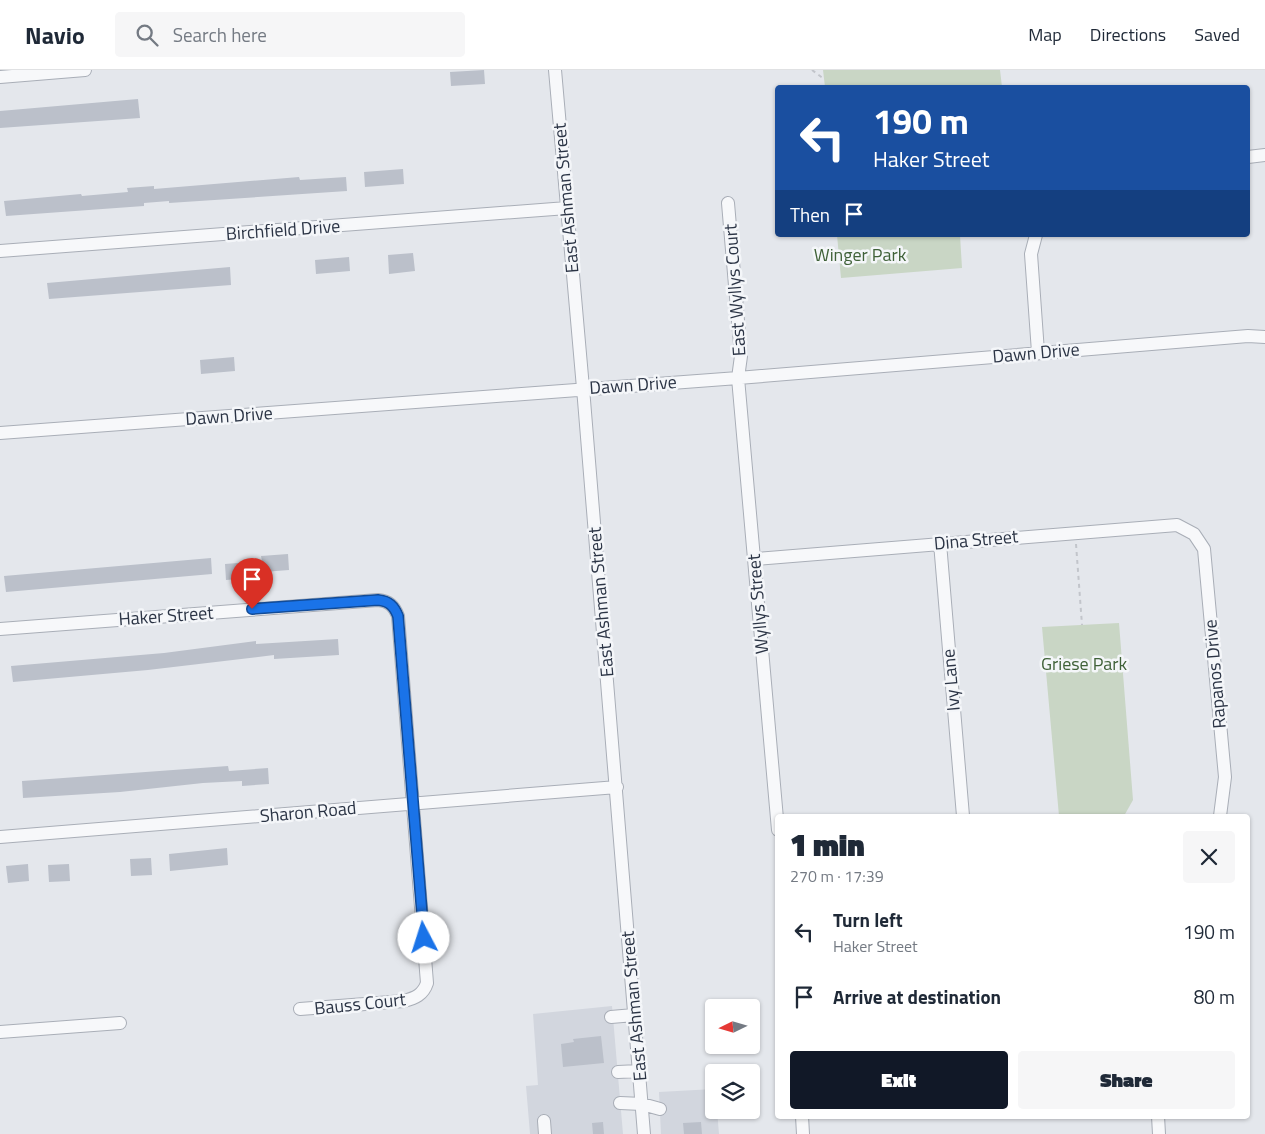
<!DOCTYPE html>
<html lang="en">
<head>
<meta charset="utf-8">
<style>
  body { margin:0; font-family:"Titillium Web",sans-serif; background:#f6f6f7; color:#1f2937; height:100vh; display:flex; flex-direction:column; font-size:19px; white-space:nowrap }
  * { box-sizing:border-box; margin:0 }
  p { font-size:16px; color:#747a83 }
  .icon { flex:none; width:28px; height:28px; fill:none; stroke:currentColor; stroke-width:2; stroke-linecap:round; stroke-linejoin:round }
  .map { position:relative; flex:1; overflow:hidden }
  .details { position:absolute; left:775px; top:744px; width:475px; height:305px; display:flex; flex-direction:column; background:#fff; border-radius:5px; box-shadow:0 1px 4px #0004 }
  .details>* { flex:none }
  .top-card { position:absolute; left:775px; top:15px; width:475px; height:152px; border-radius:5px; box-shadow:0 1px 4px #0004; background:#1a4fa0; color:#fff; overflow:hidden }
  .needle { width:32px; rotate:265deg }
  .controls { position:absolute; left:705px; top:929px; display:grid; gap:10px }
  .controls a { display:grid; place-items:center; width:55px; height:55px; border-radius:5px; background:#fff; box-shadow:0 1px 4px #0004; font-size:25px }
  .pin { position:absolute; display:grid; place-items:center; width:42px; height:42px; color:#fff; margin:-51px -21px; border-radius:50% 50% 50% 0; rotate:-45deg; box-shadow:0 0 5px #0007 }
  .pin .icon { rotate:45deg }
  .me { position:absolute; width:55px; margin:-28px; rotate:355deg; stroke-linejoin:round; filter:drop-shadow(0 0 4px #0008) }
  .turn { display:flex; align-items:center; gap:18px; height:105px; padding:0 15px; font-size:22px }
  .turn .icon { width:65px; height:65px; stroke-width:2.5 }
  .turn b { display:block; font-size:35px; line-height:42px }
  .then { display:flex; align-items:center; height:48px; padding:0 15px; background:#0003; gap:10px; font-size:19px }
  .round { display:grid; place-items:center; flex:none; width:52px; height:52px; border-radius:5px; background:#f6f6f7 }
  .overview { display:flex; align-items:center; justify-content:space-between; height:85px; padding:0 15px }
  h1 { font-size:30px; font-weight:800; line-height:38px }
  .cta { display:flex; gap:10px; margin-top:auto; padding:10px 15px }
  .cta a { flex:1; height:58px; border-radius:5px; background:#111827; color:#fff; font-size:20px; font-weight:800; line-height:58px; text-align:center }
  .cta a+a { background:#f6f6f7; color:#1f2937 }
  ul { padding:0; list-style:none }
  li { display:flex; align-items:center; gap:15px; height:65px; padding:0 15px }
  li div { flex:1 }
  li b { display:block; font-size:19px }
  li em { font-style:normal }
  header { display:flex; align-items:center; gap:30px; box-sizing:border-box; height:70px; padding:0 25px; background:#fff; border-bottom:1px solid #e0e1e3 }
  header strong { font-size:24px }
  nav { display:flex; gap:28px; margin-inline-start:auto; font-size:18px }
  .search { width:350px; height:45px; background:#f6f6f7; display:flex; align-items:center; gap:12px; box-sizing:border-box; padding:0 18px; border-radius:5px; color:#747a83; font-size:19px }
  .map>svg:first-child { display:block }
  .built { fill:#d2d6de }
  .green { fill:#c9d6c5 }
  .building { fill:#bbc0ca }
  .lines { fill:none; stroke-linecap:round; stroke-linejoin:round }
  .minor-casing { stroke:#a9aeb7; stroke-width:14 }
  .path { stroke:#c2c5cb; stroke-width:2; stroke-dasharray:4 4; stroke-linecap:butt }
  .minor { stroke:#f7f8fa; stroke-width:12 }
  .route-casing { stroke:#114b97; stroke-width:12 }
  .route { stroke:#1a73e8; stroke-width:9 }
  .labels { text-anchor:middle; stroke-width:5; stroke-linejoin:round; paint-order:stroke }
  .street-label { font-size:18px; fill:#2b3445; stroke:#f4f6f9 }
  .park-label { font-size:18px; fill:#3f6138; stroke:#f4f6f9 }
</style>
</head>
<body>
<header>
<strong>Navio</strong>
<div class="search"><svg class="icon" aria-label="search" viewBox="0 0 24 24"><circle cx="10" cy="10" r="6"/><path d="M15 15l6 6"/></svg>Search here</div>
<nav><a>Map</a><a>Directions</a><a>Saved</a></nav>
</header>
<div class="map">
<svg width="1265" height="1064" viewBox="0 0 1265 1064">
  <rect width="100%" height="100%" fill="#e4e7ec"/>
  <path class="built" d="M612,936L623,1064H530L526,1016L538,1015L533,944Z
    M714,1019V1040H717L719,1064H661L659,1022Z"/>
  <path class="green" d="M823,0H1000L1002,17H825Z
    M837,165H960L962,198L841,208Z
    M1119,553L1133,730L1124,746H1059L1042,557Z"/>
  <path class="building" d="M484,0L485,14L451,16L450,2Z
    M138,29L140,48L0,58V41Z
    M403,99L404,114L365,117L364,102Z
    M299,107L300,110L346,107L347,121L169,133V131L144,133V136L6,146L4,131L81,124L82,126L128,122L127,118L154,116V119Z
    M413,183L415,201L389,204L388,185Z
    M349,187L350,201L316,204L315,190Z
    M230,197L231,215L49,229L47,213Z
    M234,287L235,301L201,304L200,290Z
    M288,484L289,500L251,503V508L226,510L225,494L262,491L261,486Z
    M211,488L212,504L6,522L4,506Z
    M338,569L339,585L274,589V585L148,600L13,612L11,596L164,583L256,571V574Z
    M228,696L229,701L268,698L269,714L242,716V711L203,713L120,722L23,728L22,711Z
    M227,778L228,795L170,801L169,784Z
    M151,788L152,805L131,806L130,789Z
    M28,794L29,811L8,813L6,796Z
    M69,794L70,811L49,812L48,795Z
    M601,966L604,993L563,997L561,974L574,972L573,969Z
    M603,1052L604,1064H593L592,1053Z
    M701,1052L702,1064H684L683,1053Z"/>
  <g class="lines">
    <g class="minor-casing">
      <path id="minor" d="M555,0L583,318L644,1064
        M0,7L85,0
        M1248,87L1265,85
        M728,133L741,286L738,308L778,760
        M1036,165L1031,184L1038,282
        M0,181L567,138
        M0,363L738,308L1248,266L1265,267
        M940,473L963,746
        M755,489L1177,455L1194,464L1204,479L1225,707L1220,746
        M0,559L378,530C389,531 394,536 398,546L427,913C423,925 415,928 404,931L300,939
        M0,767L617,717
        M611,947L634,945
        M0,962L120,953
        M618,1002L639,1001
        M620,1033L642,1034L660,1039
        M802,1046L803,1064
        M1158,1046L1159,1064
        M544,1051L545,1064"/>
    </g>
    <path class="path" d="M812,0L824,9
      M1076,474L1082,555"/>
    <use href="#minor" class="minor"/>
  </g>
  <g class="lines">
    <g class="route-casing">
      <path id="route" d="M252,539L378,530C389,531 394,536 398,546L424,868"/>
    </g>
    <use href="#route" class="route"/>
  </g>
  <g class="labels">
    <g class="street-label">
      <text transform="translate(566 128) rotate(-95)" y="6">East Ashman Street</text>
      <text transform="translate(283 160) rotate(-4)" y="6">Birchfield Drive</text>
      <text transform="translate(735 220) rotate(-94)" y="6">East Wyllys Court</text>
      <text transform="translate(1036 283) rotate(-5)" y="6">Dawn Drive</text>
      <text transform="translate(633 315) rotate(-4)" y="6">Dawn Drive</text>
      <text transform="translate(229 346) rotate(-4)" y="6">Dawn Drive</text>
      <text transform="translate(976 470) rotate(-5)" y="6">Dina Street</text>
      <text transform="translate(601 532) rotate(-95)" y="6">East Ashman Street</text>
      <text transform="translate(758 534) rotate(-95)" y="6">Wyllys Street</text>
      <text transform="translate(166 546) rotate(-4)" y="6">Haker Street</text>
      <text transform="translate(1215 604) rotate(-95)" y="6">Rapanos Drive</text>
      <text transform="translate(951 610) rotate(-95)" y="6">Ivy Lane</text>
      <text transform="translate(308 742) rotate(-5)" y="6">Sharon Road</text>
      <text transform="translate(360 934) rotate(-6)" y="6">Bauss Court</text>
      <text transform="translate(634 936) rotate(-95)" y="6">East Ashman Street</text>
    </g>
    <g class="park-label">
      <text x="860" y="191">Winger Park</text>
      <text x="1084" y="600">Griese Park</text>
    </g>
  </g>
</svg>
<div class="controls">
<a><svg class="needle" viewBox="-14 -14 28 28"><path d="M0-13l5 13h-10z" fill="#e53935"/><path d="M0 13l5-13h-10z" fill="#747a83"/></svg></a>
<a><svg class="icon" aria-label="layers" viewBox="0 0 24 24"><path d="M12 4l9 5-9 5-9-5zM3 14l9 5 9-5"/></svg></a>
</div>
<div class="pin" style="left:252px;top:539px;background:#d93025"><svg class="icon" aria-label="arrive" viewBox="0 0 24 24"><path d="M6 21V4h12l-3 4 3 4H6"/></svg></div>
<svg class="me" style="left:424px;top:868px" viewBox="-20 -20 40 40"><circle r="19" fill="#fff"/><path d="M0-13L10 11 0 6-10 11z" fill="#1a73e8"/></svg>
<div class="top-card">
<div class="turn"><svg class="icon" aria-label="left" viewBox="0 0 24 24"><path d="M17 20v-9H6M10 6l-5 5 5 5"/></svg><div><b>190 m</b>Haker Street</div></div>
<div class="then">Then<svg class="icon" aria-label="arrive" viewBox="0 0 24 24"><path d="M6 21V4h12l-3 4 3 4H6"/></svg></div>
</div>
<section class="details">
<div class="overview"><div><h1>1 min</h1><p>270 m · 17:39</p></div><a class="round"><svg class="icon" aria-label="close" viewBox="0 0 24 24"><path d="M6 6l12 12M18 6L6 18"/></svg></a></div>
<ul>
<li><svg class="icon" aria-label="left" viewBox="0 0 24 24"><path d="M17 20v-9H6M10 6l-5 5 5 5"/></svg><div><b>Turn left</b><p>Haker Street</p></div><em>190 m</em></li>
<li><svg class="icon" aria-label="arrive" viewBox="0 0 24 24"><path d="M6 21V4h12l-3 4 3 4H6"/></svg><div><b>Arrive at destination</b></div><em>80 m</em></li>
</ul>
<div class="cta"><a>Exit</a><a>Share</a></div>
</section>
</div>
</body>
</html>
